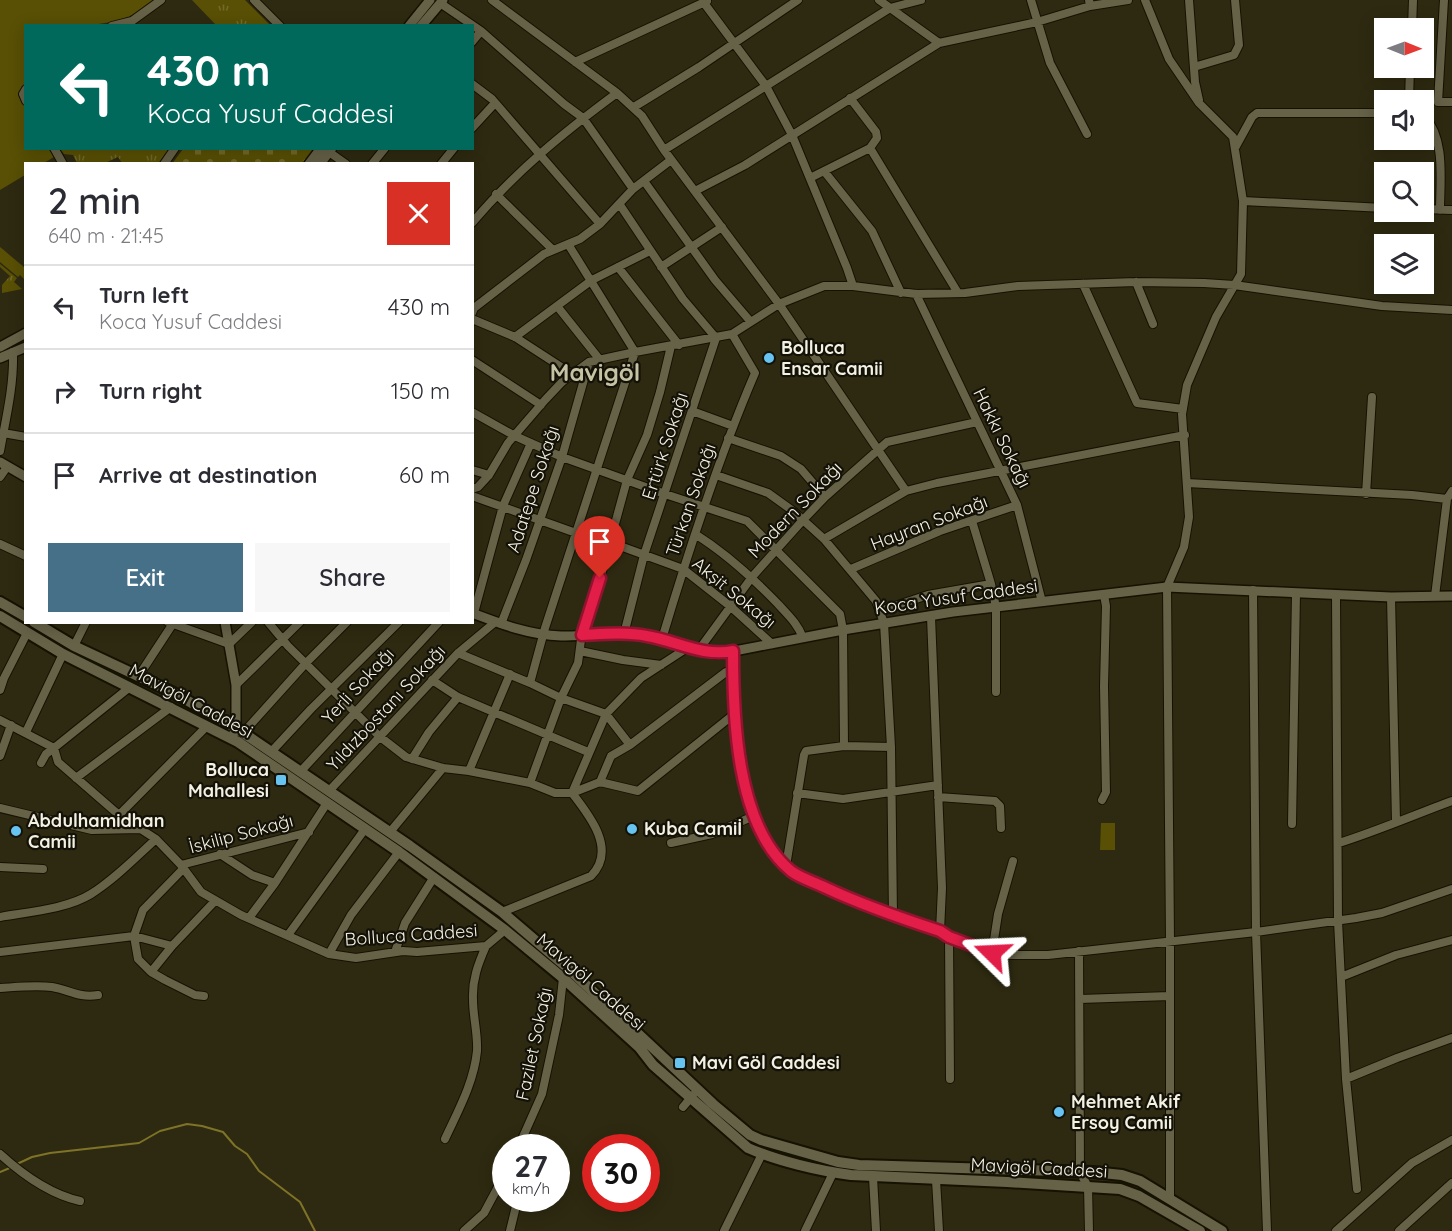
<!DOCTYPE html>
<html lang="en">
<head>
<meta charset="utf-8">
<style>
  body { margin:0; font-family:Quicksand,sans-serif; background:#f7f7f7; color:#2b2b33; height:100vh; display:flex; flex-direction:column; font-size:22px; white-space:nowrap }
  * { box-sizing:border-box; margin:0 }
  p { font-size:20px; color:#7c7c81 }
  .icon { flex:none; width:33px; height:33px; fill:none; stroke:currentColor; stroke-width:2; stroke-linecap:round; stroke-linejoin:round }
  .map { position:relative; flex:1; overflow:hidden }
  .side { position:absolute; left:24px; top:162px; width:450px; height:462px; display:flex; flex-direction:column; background:#fff; border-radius:0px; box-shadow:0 3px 15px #0003 }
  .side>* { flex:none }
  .top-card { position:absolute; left:24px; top:24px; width:450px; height:126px; border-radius:0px; box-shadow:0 3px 15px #0003; background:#00695c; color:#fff; overflow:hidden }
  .needle { width:39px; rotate:91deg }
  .buttons { position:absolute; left:1374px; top:18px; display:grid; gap:12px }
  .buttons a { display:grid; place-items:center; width:60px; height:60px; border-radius:0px; background:#fff; box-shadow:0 3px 15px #0003; font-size:30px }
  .speed { position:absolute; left:492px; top:1134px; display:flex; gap:12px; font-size:30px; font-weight:700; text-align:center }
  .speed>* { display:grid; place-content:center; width:78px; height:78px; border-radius:50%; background:#fff; box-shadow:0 3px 15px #0003; line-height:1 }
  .speed small { font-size:15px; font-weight:400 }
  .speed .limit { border:9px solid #d22; background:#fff; color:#111 }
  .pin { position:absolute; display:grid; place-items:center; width:51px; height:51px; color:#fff; margin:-62px -26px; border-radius:50% 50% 50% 0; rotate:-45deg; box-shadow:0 0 6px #0007 }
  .pin .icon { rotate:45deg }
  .me { position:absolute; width:66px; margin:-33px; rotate:291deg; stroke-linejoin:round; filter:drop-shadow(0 0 4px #0008) }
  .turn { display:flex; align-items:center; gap:21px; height:126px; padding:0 24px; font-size:27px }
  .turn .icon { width:78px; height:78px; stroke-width:2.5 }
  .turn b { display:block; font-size:42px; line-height:51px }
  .round { display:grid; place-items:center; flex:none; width:63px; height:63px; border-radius:0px; background:#f7f7f7 }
  .summary { display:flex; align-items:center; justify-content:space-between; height:102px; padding:0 24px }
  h1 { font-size:36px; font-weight:600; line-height:45px }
  .cta { display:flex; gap:12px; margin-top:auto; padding:12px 24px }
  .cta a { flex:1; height:69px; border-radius:0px; background:#467088; color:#fff; font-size:24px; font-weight:600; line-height:69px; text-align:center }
  .cta a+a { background:#f7f7f7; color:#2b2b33 }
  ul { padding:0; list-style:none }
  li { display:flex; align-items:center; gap:18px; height:84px; padding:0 24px; border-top:2px solid #e1e1e2 }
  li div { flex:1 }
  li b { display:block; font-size:22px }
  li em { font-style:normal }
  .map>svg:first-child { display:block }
  .grass { fill:url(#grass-tufts) }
  .cemetery { fill:url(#cemetery-stones) }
  .park { fill:#595005 }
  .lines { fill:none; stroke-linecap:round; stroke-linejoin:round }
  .stream { stroke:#7e7327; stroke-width:2 }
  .minor-casing { stroke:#161200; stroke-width:10 }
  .tertiary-casing { stroke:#161200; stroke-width:12 }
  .secondary-casing { stroke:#161200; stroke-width:14 }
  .minor { stroke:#666248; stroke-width:8 }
  .tertiary { stroke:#666248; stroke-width:9 }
  .secondary { stroke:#666248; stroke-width:10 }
  .route-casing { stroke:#92132f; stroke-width:15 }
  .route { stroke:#e11d48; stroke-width:10 }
  .poi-dot { fill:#67c4f0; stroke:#141208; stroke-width:2 }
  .labels { text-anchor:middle; stroke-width:4.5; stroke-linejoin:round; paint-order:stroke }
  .poi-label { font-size:18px; font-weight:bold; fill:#f3f1e2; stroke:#141208; text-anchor:start }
  .street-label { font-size:18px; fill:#f3f1e2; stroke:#141208 }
  .district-label { font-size:24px; font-weight:bold; fill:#c6c2a4; stroke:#141208 }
</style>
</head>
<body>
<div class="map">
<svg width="1452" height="1231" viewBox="0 0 1452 1231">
  <defs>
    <pattern id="grass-tufts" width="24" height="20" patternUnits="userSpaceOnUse" patternTransform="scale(1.5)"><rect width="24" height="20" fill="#595005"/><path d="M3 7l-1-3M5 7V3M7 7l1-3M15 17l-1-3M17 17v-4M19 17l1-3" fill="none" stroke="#716a29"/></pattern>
    <pattern id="cemetery-stones" width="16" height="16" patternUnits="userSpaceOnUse" patternTransform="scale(1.5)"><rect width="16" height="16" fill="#595005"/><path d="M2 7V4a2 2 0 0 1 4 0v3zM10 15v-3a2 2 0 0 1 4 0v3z" fill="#716a29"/></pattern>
  </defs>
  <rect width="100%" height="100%" fill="#2e2a11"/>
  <path class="grass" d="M192,0H245L270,25H216Z
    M166,148L168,150L158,164L122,163L118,157L105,163H77L73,155L64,154L60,149Z
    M0,247L25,268V280L20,275L18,277L0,262Z
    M0,264L17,278L14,282L22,289L2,293V285L10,276L0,267Z"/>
  <path class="cemetery" d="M183,149H315L302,163L172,164Z"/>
  <path class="park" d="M0,0H154C122,32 68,25 26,26L25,83L21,89L20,95L25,105L26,148L49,149L54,157L44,163L26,164L25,175L0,190Z
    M1101,823H1115V850H1100Z"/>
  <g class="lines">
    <path class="stream" d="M17,1164L32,1157L50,1153L139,1143L160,1131L187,1124L202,1126L223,1132L235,1146L247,1154L259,1171L300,1202L315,1231
      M0,1172L12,1167"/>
    <g class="minor-casing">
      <path id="minor" d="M254,0L280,26
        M492,0L617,93L642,116L664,150L779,304L906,491
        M879,0L939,43
        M1031,0L1050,63L1087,134
        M1145,0L1169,59L1199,103L1233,137L1243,201L1241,274L1216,317L1187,385L1182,414L1189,517L1184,547L1167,587L1170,941V1198
        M1189,0L1195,82L1199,100
        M1444,0L1438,102H1452
        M440,3L481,31L564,104L583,118L633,189
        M704,3L766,86L792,135L847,268L853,286
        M1090,6L1128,0
        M112,26L132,21L161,0
        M1412,28L1413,0
        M472,42L481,31
        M575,62L707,1
        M1194,67L1234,55L1239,45L1235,0
        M472,84L492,99L600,224
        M26,89L23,94L26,101
        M850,98L876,132L877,138L870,148L958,293
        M1409,100L1410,68
        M634,107L699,67L798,0
        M1424,116C1446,139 1440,180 1440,210
        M472,128L495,103
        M54,148L63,164
        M1235,148L1252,117L1257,113H1384
        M664,150L890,8L921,0
        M329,152L346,164
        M164,164L175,148
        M372,164L385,148
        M441,164L454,148
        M824,171L872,231L901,293
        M810,178L870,148
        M644,181L715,280L750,321
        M695,191L745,165L939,43L1037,22L1090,6L1089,0
        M496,194L553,250
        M1243,201L1384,208
        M620,205L683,299L716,338L644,555L624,634
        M1424,209L1452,210
        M472,223C515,172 564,132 617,93
        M618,267L679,345
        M661,267L722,227
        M1136,282L1153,324
        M1083,284L1137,403L1183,409
        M916,294L1017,505L1042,602
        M557,306L600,360
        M472,313L474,308L544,254L580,239L600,224L633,189L671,160
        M472,319L515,337L572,374
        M515,337L592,280L650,251
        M472,360L541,405
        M692,411L733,426
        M472,412L515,436L562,457L665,494L747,521L840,614L843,630L844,746
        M3,433L26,437
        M728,438L781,456L801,469L825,497
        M0,451C6,418 14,386 13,352
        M472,470L489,475
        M716,475L768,493L793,511L824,539L876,601L884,623L891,747L893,916
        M0,477L7,467
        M1187,483L1412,495L1447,499
        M472,489L478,487L489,475L508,443L545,400L562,382L589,362L635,352L732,334L779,304L824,286H853L916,294L965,293L1018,286L1136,282L1204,283L1234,285L1382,306L1452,310
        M1366,494L1372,397
        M472,496L576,533L609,542L683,569L730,606L772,644
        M972,521L991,584L996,607V692
        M695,534C727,554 752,577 778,604C788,615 798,624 803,638
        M824,539L906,491L937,483L1185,435
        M0,544L26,556
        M851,569L940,531L1017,505
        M1253,590L1256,932L1267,1231
        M1336,595L1338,921L1346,1079L1357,1189
        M1435,596L1447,499L1452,491
        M1391,597L1396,821
        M880,611L928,595L991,584
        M474,613L503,506L531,443
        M931,617L942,888L940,931
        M168,622L229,644L252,622
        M268,622L288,646L379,736L406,757L443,768L469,771L530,783L555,793H572L606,714L641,678L687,648
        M501,624L526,560L562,457L589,362
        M662,639C689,549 718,459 755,373L732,334
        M74,646L86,622
        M580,651L623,660L661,665
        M698,651L752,577L803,520L825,497L887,442L977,422
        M733,651C733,717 736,826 791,871C800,878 814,882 824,887C862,904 900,918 940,931L949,937L995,955H1048L1256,932L1356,918L1382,913L1452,889
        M458,653L530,683L561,698L606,714L630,745
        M138,677L172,625
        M432,680L458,697L588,752
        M530,683L545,628L635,352L568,244
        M236,685L300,622
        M0,690L4,678L27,633
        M0,720L54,748L58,762L119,815L156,839L181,865L201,892L241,915L329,954L356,958L403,951L417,952L486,946L505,930
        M26,732L63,654
        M244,732L306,663L347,622
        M272,751L311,709L399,622
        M0,756L11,725
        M412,759L429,732L458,697
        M41,763L46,754L54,748L130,687
        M301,771L439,622
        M469,771L510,674
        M76,778L171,707
        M600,782L611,756L630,745L726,672L733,670
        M530,783L561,698L578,663L582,632L595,597L627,480L647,435L660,392L671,346
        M329,791L458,653L494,623
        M797,793L843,799L938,785
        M938,797L995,801L1000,806L1001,828
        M1102,800L1106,792L1104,686L1106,606L1104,595
        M0,808L92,830L140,829
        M119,815L207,726
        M1292,824L1296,593
        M390,832L443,768
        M671,843L712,834L754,816
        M1339,843C1377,831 1414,815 1452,801
        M220,854L252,875L275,883
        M181,865L309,832
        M786,866L804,755L806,751L844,746L891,747
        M0,867L43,869
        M183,869L143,910L134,936L138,959L151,972L165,980L195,995L204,996
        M502,912L591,876C617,850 590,816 572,793L600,782L638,791L733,715
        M0,917C28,912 67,909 91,894C115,879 135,858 156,839
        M249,918L275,883L327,803
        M288,935L365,829
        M949,937L950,1079
        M1079,951L1080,1172L1088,1187L1089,1231
        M0,952L134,936L172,946
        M395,952L405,923L434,877
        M992,953L998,914L1013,861
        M329,954L351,915L399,852
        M151,972L172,946L215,901
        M1341,977L1396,955L1452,940
        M0,988C17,987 36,985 52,987C70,990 78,998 98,995
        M1080,999L1170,996
        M1346,1079L1397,1058L1452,1038
        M683,1107L693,1095
        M445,1139C458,1111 474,1082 477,1051C478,1034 473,1017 473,1000C472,980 478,964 486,946
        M518,1148L542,1094L559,1015L563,978
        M0,1154C23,1175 49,1194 80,1201
        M873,1177L876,1231
        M936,1180L939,1231
        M464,1231L484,1213L506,1172
        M510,1231L518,1198
        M724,1231L762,1154
        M805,1231L833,1173
        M1336,1231L1412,1163L1452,1140
        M1399,1231L1452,1183"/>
    </g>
    <g class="tertiary-casing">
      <path id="tertiary" d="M409,26L430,0
        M421,26L443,0
        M309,164L321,148
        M320,164L332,148
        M0,347L26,333
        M0,358L26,347
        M0,462L26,477
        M472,613C501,624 529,635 561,636C585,637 610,631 634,634C664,638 690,651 719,654L843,630L953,612L1167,587L1391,597L1452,596
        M225,622L236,685V728L234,733"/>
    </g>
    <g class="secondary-casing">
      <path id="secondary" d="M0,602L26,617
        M0,616L63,654L238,742L399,852L505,930L563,978L639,1047L653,1065L748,1148C777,1161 820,1171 851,1175L1007,1182L1120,1189L1139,1196L1200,1231
        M34,622L74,646L172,692L236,728L410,846L502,912L570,970L713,1104L750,1135L761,1140L838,1162L859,1165L1093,1172L1122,1175L1140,1181L1222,1231"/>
    </g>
    <use href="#minor" class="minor"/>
    <use href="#tertiary" class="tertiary"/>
    <use href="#secondary" class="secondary"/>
  </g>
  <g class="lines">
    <g class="route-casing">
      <path id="route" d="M600,578L582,635C604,634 626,632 647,636C677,641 702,657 733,651C733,717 736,826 791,871C800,878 814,882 824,887C862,905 900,918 940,931L949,937L992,953"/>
    </g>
    <use href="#route" class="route"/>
  </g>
  <g class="poi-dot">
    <circle cx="769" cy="358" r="6"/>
    <rect x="275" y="774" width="12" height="12" rx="3"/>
    <circle cx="632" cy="829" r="6"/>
    <circle cx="16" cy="831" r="6"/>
    <rect x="674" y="1057" width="12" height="12" rx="3"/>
    <circle cx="1059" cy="1112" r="6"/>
  </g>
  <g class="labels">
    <g class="poi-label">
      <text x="781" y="354">Bolluca<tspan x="781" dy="21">Ensar Camii</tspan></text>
      <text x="269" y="776" text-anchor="end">Bolluca<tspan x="269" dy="21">Mahallesi</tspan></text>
      <text x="28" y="827">Abdulhamidhan<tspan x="28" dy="21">Camii</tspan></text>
      <text x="644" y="835">Kuba Camiİ</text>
      <text x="692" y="1069">Mavi Göl Caddesi</text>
      <text x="1071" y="1108">Mehmet Akif<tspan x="1071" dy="21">Ersoy Camii</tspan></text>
    </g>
    <g class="street-label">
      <text transform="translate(1002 438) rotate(64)" y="6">Hakkı Sokağı</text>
      <text transform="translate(665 446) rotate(-72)" y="6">Ertürk Sokağı</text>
      <text transform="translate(533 489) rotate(-72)" y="6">Adatepe Sokağı</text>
      <text transform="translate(691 500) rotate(-71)" y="6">Türkan Sokağı</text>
      <text transform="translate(795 510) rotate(-46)" y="6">Modern Sokağı</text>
      <text transform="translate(929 523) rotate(-21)" y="6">Hayran Sokağı</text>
      <text transform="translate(734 593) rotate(39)" y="6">Akşit Sokağı</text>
      <text transform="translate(956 597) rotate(-8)" y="6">Koca Yusuf Caddesi</text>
      <text transform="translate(358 686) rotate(-47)" y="6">Yerli Sokağı</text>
      <text transform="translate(191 701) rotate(28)" y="6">Mavigöl Caddesi</text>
      <text transform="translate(386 708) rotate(-47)" y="6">Yıldızbostanı Sokağı</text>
      <text transform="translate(241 834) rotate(-15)" y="6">İskilip Sokağı</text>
      <text transform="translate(411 935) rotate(-4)" y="6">Bolluca Caddesi</text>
      <text transform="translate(591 982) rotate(41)" y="6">Mavigöl Caddesi</text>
      <text transform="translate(534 1044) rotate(-78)" y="6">Fazilet Sokağı</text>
      <text transform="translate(1039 1168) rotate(3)" y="6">Mavigöl Caddesi</text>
    </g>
    <g class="district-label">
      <text x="595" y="381">Mavigöl</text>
    </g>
  </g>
</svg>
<div class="buttons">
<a><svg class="needle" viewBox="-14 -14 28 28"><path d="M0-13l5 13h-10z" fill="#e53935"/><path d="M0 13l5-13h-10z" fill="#7c7c81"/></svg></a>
<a><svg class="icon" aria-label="sound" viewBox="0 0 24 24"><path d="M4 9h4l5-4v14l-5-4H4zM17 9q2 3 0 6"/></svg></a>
<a><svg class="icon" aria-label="search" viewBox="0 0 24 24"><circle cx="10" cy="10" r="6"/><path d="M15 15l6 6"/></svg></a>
<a><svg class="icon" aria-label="layers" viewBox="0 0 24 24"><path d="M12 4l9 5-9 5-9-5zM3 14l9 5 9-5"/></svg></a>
</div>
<div class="speed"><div>27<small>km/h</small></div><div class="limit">30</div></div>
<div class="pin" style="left:600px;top:578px;background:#d93025"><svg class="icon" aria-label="arrive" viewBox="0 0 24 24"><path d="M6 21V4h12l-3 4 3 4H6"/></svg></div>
<svg class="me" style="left:992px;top:953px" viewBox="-20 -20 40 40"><path d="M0-17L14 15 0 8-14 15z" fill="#e11d48" stroke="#fff" stroke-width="4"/></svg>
<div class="top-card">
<div class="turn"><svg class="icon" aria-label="left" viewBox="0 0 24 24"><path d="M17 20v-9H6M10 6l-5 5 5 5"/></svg><div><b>430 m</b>Koca Yusuf Caddesi</div></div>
</div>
<section class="side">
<div class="summary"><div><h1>2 min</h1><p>640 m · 21:45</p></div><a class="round" style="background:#d93025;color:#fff"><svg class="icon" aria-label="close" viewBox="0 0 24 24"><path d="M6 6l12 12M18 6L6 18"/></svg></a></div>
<ul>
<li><svg class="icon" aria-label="left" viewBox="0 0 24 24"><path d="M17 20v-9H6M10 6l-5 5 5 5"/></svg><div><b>Turn left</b><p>Koca Yusuf Caddesi</p></div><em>430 m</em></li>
<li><svg class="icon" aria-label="right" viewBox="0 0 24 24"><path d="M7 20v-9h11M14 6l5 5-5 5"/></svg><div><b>Turn right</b></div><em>150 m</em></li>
<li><svg class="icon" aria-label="arrive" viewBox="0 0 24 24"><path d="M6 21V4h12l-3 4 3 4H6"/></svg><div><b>Arrive at destination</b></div><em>60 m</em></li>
</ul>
<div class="cta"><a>Exit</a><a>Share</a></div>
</section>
</div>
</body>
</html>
